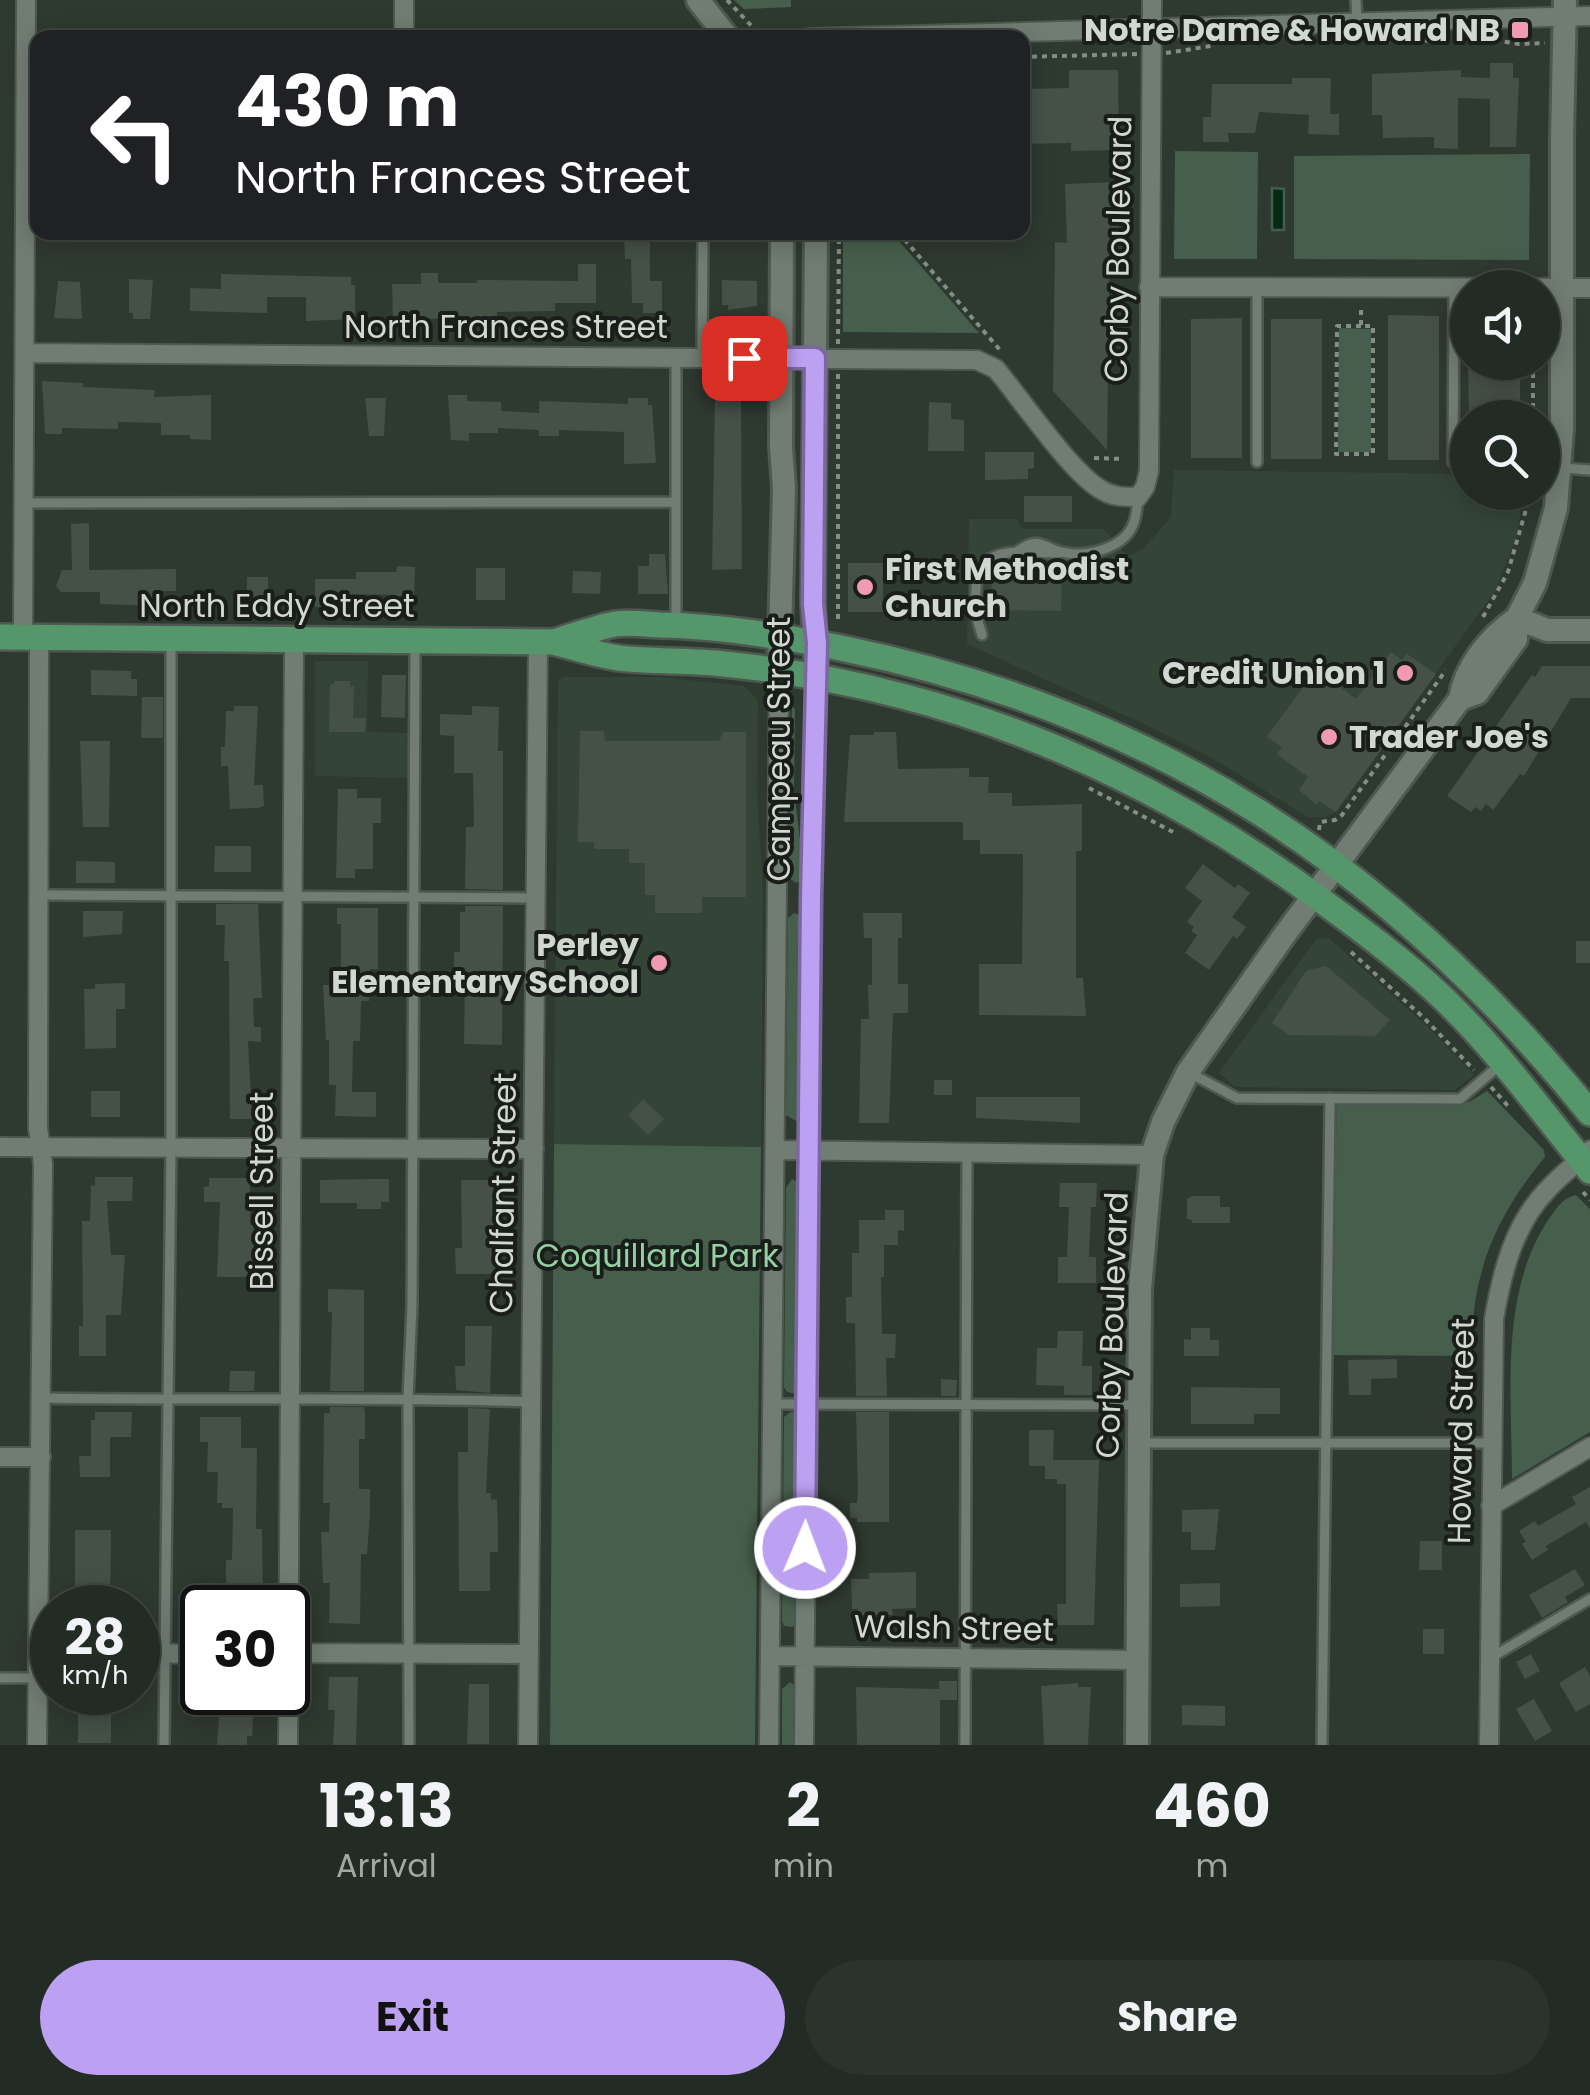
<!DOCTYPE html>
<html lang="en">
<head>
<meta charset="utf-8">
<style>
  body { margin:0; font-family:Poppins,sans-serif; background:#2a332c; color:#f1f3f6; height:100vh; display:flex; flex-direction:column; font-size:38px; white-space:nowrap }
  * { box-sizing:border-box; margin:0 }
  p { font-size:32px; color:#a2a7a6 }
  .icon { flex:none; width:55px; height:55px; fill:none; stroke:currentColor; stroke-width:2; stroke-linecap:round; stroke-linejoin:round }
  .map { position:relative; height:1745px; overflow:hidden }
  .sheet { display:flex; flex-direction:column; background:#222b24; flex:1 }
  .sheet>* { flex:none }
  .top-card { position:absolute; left:30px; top:30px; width:1000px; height:210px; border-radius:20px; box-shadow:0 5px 25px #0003,0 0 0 2px #3f4741; background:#202124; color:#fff; overflow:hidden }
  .controls { position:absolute; left:1450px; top:270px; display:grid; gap:20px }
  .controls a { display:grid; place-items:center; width:110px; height:110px; border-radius:50%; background:#222b24; box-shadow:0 5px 25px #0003,0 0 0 2px #3f4741; font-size:50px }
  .speed { position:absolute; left:30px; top:1585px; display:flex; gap:20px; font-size:50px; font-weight:700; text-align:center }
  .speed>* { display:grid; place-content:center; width:130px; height:130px; border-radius:50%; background:#222b24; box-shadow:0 5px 25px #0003,0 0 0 2px #3f4741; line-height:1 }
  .speed small { font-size:25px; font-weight:400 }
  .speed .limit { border:5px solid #111; border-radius:15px; background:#fff; color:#111 }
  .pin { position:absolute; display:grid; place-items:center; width:85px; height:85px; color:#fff; margin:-42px; border-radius:20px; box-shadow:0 5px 15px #0006 }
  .me { position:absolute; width:110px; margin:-55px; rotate:1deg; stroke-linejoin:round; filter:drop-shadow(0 0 8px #0008) }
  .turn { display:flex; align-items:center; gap:35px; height:210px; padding:0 40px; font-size:45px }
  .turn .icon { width:130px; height:130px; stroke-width:2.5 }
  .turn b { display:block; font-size:70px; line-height:85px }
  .eta { display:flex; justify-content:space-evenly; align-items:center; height:170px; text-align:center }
  .eta b { font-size:60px; font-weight:700; line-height:70px }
  .button { display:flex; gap:20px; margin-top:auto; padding:20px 40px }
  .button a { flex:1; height:115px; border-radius:60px; background:#bca0f2; color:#111; font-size:40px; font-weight:700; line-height:115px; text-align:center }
  .button a+a { background:#2a332c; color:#f1f3f6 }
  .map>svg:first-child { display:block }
  .built { fill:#344538 }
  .green { fill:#465f4c }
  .water { fill:#062913; stroke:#435e4c; stroke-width:2.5 }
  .building { fill:#455047 }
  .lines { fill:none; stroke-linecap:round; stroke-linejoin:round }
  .service-casing { stroke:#4e5750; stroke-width:14 }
  .minor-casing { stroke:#4e5750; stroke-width:22 }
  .tertiary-casing { stroke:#4e5750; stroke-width:28 }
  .primary-casing { stroke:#4e5750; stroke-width:30 }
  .path { stroke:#848d86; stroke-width:4; stroke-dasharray:5 5; stroke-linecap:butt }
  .service { stroke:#717d73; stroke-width:9 }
  .minor { stroke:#717d73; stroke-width:18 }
  .tertiary { stroke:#717d73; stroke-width:22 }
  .primary { stroke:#55976a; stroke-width:25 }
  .route-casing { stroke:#7a689d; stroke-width:25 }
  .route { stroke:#bca0f2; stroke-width:18 }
  .poi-dot { fill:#f19ab2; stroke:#191e1a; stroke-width:4 }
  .labels { text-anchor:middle; stroke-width:8; stroke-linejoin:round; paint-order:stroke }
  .poi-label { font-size:32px; font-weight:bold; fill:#d1d8d2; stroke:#191e1a; text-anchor:end }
  .street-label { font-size:32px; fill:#d1d8d2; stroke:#191e1a }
  .park-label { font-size:32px; fill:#95d0a3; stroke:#191e1a }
</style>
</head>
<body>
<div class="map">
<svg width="1590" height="1745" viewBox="0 0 1590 1745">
  <rect width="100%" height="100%" fill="#2e3930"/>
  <path class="built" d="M1174,470L1467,474L1468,492L1524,493L1516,538L1495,591L1336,812L1325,817H1308L1215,760L1155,729L967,644L969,519H1017L1022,529H1104L1126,555H1131L1143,549L1171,517Z
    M315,661H368L367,732L410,733L409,778L315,776Z
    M563,677H660L744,686L758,700L757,791L763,892L761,1147L554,1144L558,681Z
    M1329,938L1431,1030L1474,1075L1455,1090L1235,1087L1219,1073L1316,939Z"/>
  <path class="green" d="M734,0H791V7L744,9Z
    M1175,151L1258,152L1257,259H1174Z
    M1530,154L1529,260L1294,259V156Z
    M892,233L979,333L843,332V233Z
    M1339,328L1371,329V452H1338Z
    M792,707L795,709L794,790L804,874V880L796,883L788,877Z
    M794,913L803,916L802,1115L796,1121L786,1115L788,918Z
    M1487,1091L1544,1150L1545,1157C1493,1220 1472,1274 1471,1356L1330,1355L1337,1103L1469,1102Z
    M554,1144L761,1147L755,1745H550Z
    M792,1179L801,1184L800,1387L794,1394L786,1391L784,1387L786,1188Z
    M1576,1195L1590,1209V1432L1512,1479C1512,1394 1499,1295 1548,1220C1556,1209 1562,1198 1576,1195Z
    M792,1411L800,1417L798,1622L792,1627L784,1626L782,1621L784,1417Z
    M790,1682L798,1688L797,1745H782V1689Z"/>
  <path class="water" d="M1272,188L1284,189V230H1272Z"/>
  <path class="building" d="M1490,63H1513V78H1519L1516,147H1490V99L1458,98V149L1434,148V137L1383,138L1382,115H1372V74L1461,70V77L1490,78Z
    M1069,70H1118L1119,150L1071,151V143L1022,144V89L1069,88Z
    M1292,78H1331L1330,114H1339V135L1308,134L1309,115L1259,112L1255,133H1228L1229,142H1203V117H1211L1212,84H1292Z
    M1119,182V231H1110L1107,450L1053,391L1055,242L1067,243L1065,184Z
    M624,236H650V281H662V313H643V303H632L631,259H625Z
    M578,264H596V303H555V311L497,312V317L393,320L392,284H421V273H438V283H477V280L578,281Z
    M221,274L351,277V285H355V319L306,321V297H267V313L190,311V288L221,289Z
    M129,279L153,280L150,319H133V313H129Z
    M722,280L757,281V306L728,310V305H722Z
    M58,281L80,282L82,319L54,318Z
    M1388,315L1439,316V460H1388Z
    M1242,318V458H1191V319Z
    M1271,319H1322V459H1271Z
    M1468,362H1520V418H1469Z
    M42,381L83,383V387L155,390L154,397L211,395V440L190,439V435H161V423L118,422V429L62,428V434H45Z
    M448,395H467V401L501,402V411L539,413V401L628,404V398H648V405H652L656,463L624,464V432L559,430V436H539V430L498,428V433H469V441L451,440Z
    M715,396H739L741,400L742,569L712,570Z
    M365,398H386L384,436H369Z
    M929,402L951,403V419L964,420V451H928Z
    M985,452H1034V468L1028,469V479L985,480Z
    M1024,496H1072V522H1024Z
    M89,523V570L176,569V591H155V606L100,604V592H61L56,586L62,570H72L71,524Z
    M649,554H665L668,594H638V566H649Z
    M848,563H883V612H848Z
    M397,566L415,567L414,599H396V595L343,594V607H315V579H356V572H396Z
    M476,568H505V600H476Z
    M992,569L1062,571L1061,611L991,610Z
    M573,571L601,572L600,594L572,593Z
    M247,577H268V605H247Z
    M1391,652L1402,660L1407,654L1436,674L1336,812L1319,801L1317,805L1299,790L1308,777L1277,754L1282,747L1267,737L1316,669L1356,699Z
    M1542,666H1590V698H1571L1524,776L1520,774L1493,810L1486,804L1481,811L1475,807L1471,812L1447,796L1532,675L1535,677Z
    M91,670L131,671V679H137V696L91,695Z
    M382,675H406L405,718L381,717Z
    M334,681H350V687L354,686L353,718H366L365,732H329L330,684H334Z
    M142,697H163V738H141Z
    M234,706H258L254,785H263L264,806L258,808L230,809L228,766H221V747H225L226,711H234Z
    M472,706L499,707L498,751H503V890L465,889L466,827H474L473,773H454V736L440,735V714L472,715Z
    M580,731H604L605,741H719L723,732H746V897H702V913H655V895H645V863H629V849H594V842H578Z
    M874,732H896L898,769L969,768V777H989L988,793H1012V806L1082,804V851H1076V978H1083L1086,1016L979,1015V964H1022L1023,854H980V840H963V822H844L850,735H874Z
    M80,741H110L109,827H83Z
    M338,789H357V798H381V823H373V869H355V878H336Z
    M215,846H251V872H214Z
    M76,861L115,862V883H76Z
    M1203,864L1235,888L1238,884L1250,893L1232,917L1246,927L1237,939L1233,936L1209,970L1185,953L1197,935L1191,931L1194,927L1187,922L1202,901L1185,888Z
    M216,904H258L262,998H253L254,1027H261V1042L248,1041L252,1119H230L229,961H224L225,925H216Z
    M465,906H503L502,1045L464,1044L465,974H454V952H460V912H465Z
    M337,908H378V969H370L369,1001H361L360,1041H353L352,1092H376V1117L335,1116L336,1085H329V1040H326L323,985H341V924H337Z
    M83,911H123L122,934L83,937Z
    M863,913H902V938H898V984H908V1013H893L889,1123H859L861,1019H869L868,985H872V938H864Z
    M1576,941H1590V963H1576Z
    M1326,966L1390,1020L1375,1036L1289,1035L1272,1023L1306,971Z
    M125,983V1009H116V1048L85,1049L84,989H95V984Z
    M934,1080H952V1095H934Z
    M91,1091H120V1117H91Z
    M976,1097H1080V1123L976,1118Z
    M643,1099L664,1119L648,1135L628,1115Z
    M95,1177H133L132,1201H107L111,1255H125L121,1315H106V1356H79V1326H83L82,1221H90L91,1185L95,1186Z
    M209,1178H250V1225H255L256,1257H263V1277H217L220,1202H204V1187L209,1186Z
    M368,1179H389V1202H381V1209H357V1203H320V1180Z
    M461,1180H499L500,1274H456L455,1248H462Z
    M1060,1183H1097L1096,1207H1091L1089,1257H1096V1283H1058V1257H1067L1069,1207H1059Z
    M1192,1196H1220V1207H1230V1223H1192V1220L1187,1219V1199Z
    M885,1210H904V1231L898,1230V1245H884V1277H881L882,1334H896L895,1358H886L887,1396H856L855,1323H846V1297H852V1253H859V1220H885Z
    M328,1289L364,1290V1391H330L332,1312H328Z
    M465,1326H492L490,1393L456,1390L455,1366H465Z
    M1191,1328H1210V1340H1219V1356H1184V1339L1191,1340Z
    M1058,1331H1083L1082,1366H1092V1395H1064V1386L1036,1385L1037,1348H1057Z
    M1397,1359V1378L1371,1379V1395H1349L1348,1360Z
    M230,1371H255L254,1391H229Z
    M941,1379L957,1380L956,1396H941Z
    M1191,1387L1280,1388V1414H1254V1424H1191Z
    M330,1407H364L365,1413V1439H359V1489H370V1514L367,1554H361L360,1624L329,1623L330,1583H323L321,1532H329L330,1503H323L324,1413H330Z
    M468,1408L490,1409L486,1493H491V1500L497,1499L498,1531V1552H490V1591H459L458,1452H468Z
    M95,1412H132L131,1437H110V1477H80L79,1456H91V1420H95Z
    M856,1412H889V1522H857V1518H850V1503H857L858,1494Z
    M200,1417H241V1448H257L256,1529H262L263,1608H226V1560H232L233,1508H222V1503H217L218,1472H207L208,1442H200Z
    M1029,1430H1054L1053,1460H1099L1094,1625H1058L1057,1604H1066V1484H1057V1479H1045V1466H1029Z
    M1590,1487V1529L1586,1522L1546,1546L1548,1550L1532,1560L1522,1544L1526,1542L1519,1531L1535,1521L1538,1526L1576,1504L1572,1497Z
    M1219,1509L1215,1550H1191V1532H1182V1510Z
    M75,1530H111L110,1608H87V1592H75Z
    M1420,1541H1442V1570H1419Z
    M1575,1569L1585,1585L1565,1597L1568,1602L1542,1618L1529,1595Z
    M916,1572V1608L892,1609L893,1615H858V1609H852L851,1579H869V1573Z
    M1220,1583V1606L1180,1607V1584Z
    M1423,1629H1444V1654H1423Z
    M1531,1654L1540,1671L1525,1679L1516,1662Z
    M1585,1667L1590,1676V1704L1576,1712L1559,1683Z
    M329,1677H358L356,1745H333L335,1710H328Z
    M939,1681H957V1700H940V1745H857L856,1687L939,1689Z
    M1078,1683V1687H1091L1088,1745H1044L1041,1686Z
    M469,1684H489V1744H467Z
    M78,1692H119L118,1710H111V1743H78Z
    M221,1692H254L252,1736H247V1745H217Z
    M1534,1699L1552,1731L1535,1741L1516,1709Z
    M1182,1705L1225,1706V1726L1182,1725Z"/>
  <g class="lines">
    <g class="service-casing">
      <path id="service" d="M1356,0L1357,22
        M702,358L703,232
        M1257,462V287
        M1453,462L1454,287
        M1563,468L1590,470
        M23,503L675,502
        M1015,553C1041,533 1042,549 1066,553C1090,557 1126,547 1134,522C1137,514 1137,505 1138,497
        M676,625V358
        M982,635C976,618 975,606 976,588C977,542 1026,553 1059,553
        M39,895L536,898
        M1190,1073L1237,1098L1460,1099L1501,1064
        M40,1398C204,1401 368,1396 531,1402
        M772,1404L1136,1405
        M1142,1443H1491
        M1492,1657L1590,1599
        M0,1678H37
        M164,1745L171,1148V643
        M409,1745L408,1398L412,1306L415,643
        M965,1745L967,1153
        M1322,1745L1330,1098"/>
    </g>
    <g class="minor-casing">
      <path id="minor" d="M404,38V0
        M810,38L1590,16
        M1149,287L1590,288
        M25,353L977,360L996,369C1021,399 1070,471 1100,489C1112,497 1124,497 1138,497L1145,487L1149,471L1152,0
        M23,637L26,0
        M0,1147L534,1149
        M775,1150L1152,1155
        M0,1457H41
        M1491,1506L1590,1447
        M138,1653L202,1654
        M288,1653L529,1654
        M770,1656L1138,1660
        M37,1745L43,1164L38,1128L39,638
        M288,1745L294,638
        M528,1745L538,641
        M769,1745L779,671
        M804,1745L811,898L817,678
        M1489,1745L1494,1319C1502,1272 1514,1223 1549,1188C1562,1174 1577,1163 1590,1150"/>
    </g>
    <g class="tertiary-casing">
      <path id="tertiary" d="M698,0L728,38
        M816,232L813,604L817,678
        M1517,618C1491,636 1465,666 1460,699L1477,693L1516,639L1517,618L1535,583L1556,508L1562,430V139L1565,0
        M1517,618L1547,630H1590
        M779,671L784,489L781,447L782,232
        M1137,1745L1140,1289L1152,1155L1163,1122L1188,1072L1283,937L1460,699"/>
    </g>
    <g class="primary-casing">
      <path id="primary" d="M0,637L553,642C574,647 597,655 619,658C653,662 689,660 724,664C784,670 844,681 902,696C1053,735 1189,804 1314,895C1359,928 1403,960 1444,999C1498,1051 1543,1113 1590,1171
        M557,641C576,635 595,628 615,624C629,622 646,624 660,625C721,626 782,636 841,648C1157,713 1387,864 1590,1113"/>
    </g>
    <path class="path" d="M727,0L763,38
      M1365,42L1486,39L1519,44L1545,43
      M1166,53L1211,46
      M1022,57L1137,54
      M898,232L1000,350
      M1361,326H1337L1336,454H1373V326H1361V310
      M838,344L839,232
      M838,374V624
      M1533,418V362
      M1094,458L1124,459
      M1483,617L1508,572L1531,492
      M1089,788L1173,832
      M1319,830L1320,822L1335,820L1342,815L1446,670
      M1351,952L1424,1018L1474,1070
      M1491,1087L1508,1106
      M1583,1192L1590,1200"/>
    <use href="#service" class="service"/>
    <use href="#minor" class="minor"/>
    <use href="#tertiary" class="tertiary"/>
    <use href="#primary" class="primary"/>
  </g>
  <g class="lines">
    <g class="route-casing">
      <path id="route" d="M744,358H815L813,604L817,643L811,898L805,1548"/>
    </g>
    <use href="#route" class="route"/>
  </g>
  <g class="poi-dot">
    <rect x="1510" y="20" width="20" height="20" rx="5"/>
    <circle cx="865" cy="587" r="10"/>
    <circle cx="1405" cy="673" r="10"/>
    <circle cx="1329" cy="737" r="10"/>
    <circle cx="659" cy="963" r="10"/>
  </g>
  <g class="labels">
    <g class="poi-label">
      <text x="1500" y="41">Notre Dame &amp; Howard NB</text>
      <text x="885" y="580" text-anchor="start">First Methodist<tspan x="885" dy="37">Church</tspan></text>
      <text x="1385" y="684">Credit Union 1</text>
      <text x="1349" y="748" text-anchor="start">Trader Joe's</text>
      <text x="639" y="956">Perley<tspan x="639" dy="37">Elementary School</tspan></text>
    </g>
    <g class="street-label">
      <text transform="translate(1118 249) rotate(-89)" y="11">Corby Boulevard</text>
      <text x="506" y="338">North Frances Street</text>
      <text x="277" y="617">North Eddy Street</text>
      <text transform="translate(779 749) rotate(-90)" y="11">Campeau Street</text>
      <text transform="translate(262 1191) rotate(-90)" y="11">Bissell Street</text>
      <text transform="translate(503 1193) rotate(-89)" y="11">Chalfant Street</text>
      <text transform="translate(1112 1325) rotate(-88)" y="11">Corby Boulevard</text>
      <text transform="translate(1461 1431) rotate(-89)" y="11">Howard Street</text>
      <text transform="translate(954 1628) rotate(1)" y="11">Walsh Street</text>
    </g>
    <g class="park-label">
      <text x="657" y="1267">Coquillard Park</text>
    </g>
  </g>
</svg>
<div class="controls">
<a><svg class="icon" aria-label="sound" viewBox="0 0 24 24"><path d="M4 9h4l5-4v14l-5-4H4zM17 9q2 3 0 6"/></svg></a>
<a><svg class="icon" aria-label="search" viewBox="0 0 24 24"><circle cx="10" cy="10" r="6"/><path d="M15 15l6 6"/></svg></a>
</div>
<div class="speed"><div>28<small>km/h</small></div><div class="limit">30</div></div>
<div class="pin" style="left:744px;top:358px;background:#d93025"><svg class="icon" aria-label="arrive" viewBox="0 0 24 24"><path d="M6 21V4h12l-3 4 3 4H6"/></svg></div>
<svg class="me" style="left:805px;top:1548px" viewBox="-20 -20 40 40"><circle r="17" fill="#bca0f2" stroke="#fff" stroke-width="3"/><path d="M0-11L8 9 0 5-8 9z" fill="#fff"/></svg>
<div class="top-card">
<div class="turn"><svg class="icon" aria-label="left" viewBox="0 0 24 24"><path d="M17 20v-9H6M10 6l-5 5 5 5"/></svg><div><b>430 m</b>North Frances Street</div></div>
</div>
</div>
<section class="sheet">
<div class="eta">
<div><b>13:13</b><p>Arrival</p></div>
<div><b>2</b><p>min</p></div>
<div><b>460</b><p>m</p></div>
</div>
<div class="button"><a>Exit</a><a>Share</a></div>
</section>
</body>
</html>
